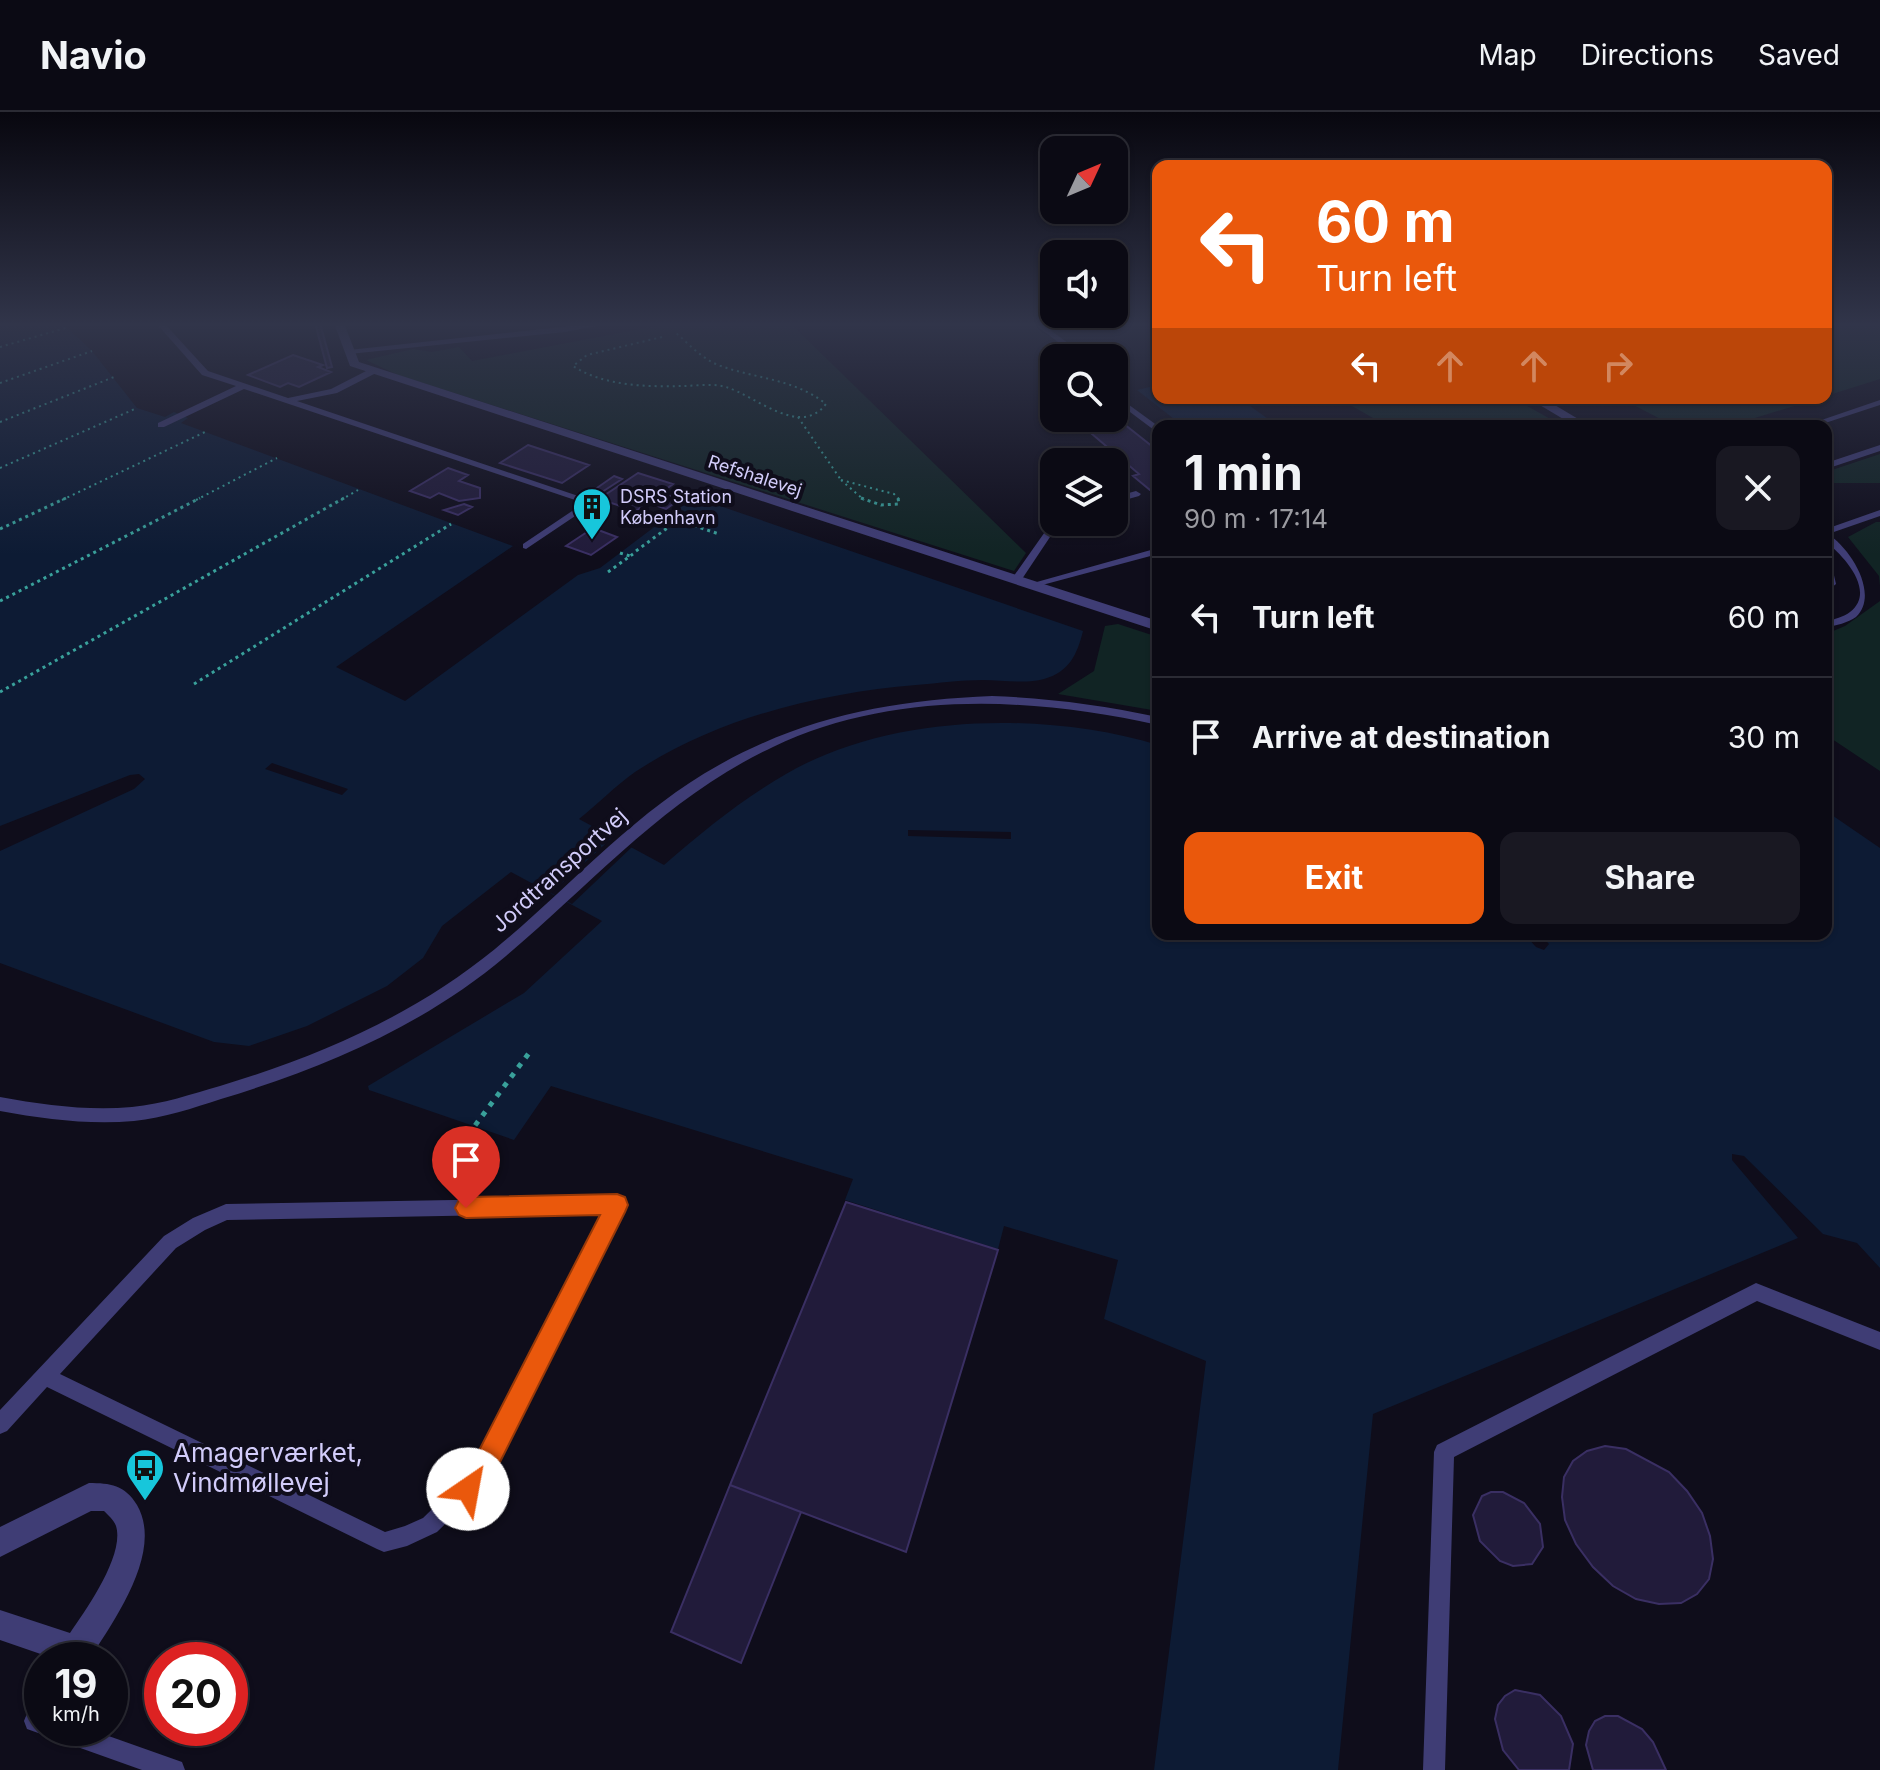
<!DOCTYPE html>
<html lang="en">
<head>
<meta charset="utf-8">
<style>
  body { margin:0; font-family:Inter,sans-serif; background:#191822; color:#f1f3f6; height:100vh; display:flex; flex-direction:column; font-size:30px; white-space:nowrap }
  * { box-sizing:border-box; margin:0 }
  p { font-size:26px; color:#9a9aa0 }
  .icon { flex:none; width:44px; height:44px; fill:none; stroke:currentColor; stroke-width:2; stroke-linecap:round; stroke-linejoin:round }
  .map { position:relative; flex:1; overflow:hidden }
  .sheet { position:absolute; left:1152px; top:308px; width:680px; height:520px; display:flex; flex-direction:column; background:#0b0a14; border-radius:16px; box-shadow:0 2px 6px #0004,0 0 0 2px #2b2b34 }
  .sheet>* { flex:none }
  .hud { position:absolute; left:1152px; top:48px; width:680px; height:244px; border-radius:16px; box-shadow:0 2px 6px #0004,0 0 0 2px #2b2b34; background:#ea580c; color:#fff; overflow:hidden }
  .needle { width:52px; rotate:46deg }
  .fabs { position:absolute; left:1040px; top:24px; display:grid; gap:16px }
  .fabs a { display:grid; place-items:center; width:88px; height:88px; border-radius:16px; background:#0b0a14; box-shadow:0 2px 6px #0004,0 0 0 2px #2b2b34; font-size:40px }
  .speed { position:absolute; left:24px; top:1530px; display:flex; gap:16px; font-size:40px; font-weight:700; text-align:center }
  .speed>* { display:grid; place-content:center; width:104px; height:104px; border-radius:50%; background:#0b0a14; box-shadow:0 2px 6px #0004,0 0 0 2px #2b2b34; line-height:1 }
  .speed small { font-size:20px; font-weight:400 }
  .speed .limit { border:12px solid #d22; background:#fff; color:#111 }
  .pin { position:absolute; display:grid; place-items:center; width:68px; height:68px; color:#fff; margin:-82px -34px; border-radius:50% 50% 50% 0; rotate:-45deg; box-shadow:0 0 8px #0007 }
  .pin .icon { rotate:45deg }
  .me { position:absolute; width:88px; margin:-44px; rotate:33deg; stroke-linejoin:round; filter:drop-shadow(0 0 6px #0008) }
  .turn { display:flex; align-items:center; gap:28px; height:168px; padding:0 32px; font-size:36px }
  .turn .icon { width:104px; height:104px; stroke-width:2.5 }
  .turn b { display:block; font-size:56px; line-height:68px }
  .lanes { display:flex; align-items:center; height:76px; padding:0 32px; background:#0003; justify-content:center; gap:40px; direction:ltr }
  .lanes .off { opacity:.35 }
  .round { display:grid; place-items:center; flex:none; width:84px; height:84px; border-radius:16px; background:#191822 }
  .summary { display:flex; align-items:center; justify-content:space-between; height:136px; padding:0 32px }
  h1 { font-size:48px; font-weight:700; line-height:60px }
  .action { display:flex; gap:16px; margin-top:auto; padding:16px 32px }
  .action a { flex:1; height:92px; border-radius:16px; background:#ea580c; color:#fff; font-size:32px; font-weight:700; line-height:92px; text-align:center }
  .action a+a { background:#191822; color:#f1f3f6 }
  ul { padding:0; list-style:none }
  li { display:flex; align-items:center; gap:24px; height:120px; padding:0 32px; border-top:2px solid #2b2b34 }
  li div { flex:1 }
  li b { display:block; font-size:30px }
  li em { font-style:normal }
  header { display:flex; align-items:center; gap:48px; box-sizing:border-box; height:112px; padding:0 40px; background:#0b0a14; border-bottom:2px solid #2b2b34 }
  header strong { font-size:38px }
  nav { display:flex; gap:44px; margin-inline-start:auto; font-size:28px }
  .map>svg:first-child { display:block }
  .green { fill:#112424 }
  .water { fill:#0d1b34 }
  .pier { fill:#0f0d1b }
  .building { fill:#211b3a; stroke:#3a2f63; stroke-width:2 }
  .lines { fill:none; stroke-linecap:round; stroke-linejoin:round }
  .path-far2 { stroke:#39a19b; stroke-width:2; stroke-dasharray:2 4; stroke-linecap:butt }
  .path-far1 { stroke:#39a19b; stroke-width:3; stroke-dasharray:3 4; stroke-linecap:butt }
  .path { stroke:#39a19b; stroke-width:5; stroke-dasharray:5 7; stroke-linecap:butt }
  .lane { fill:#3f3d75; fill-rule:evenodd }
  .street { fill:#3f3d75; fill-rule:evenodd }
  .route { fill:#ea580c; stroke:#983908; stroke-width:2 }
  .labels { text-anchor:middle; stroke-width:8; stroke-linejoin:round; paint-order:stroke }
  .far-street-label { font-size:18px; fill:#d2ccfa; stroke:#0f0d1b }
  .far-poi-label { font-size:18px; fill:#d2ccfa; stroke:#0f0d1b; text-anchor:start }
  .street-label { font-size:22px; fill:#d2ccfa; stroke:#0f0d1b }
  .near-poi-label { font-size:26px; fill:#d2ccfa; stroke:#0f0d1b; text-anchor:start }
</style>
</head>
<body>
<header>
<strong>Navio</strong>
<nav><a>Map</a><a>Directions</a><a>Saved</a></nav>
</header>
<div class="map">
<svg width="1880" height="1658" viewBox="0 0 1880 1658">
  <rect width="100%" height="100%" fill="#0f0d1b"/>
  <path class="green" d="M672,211H790L1026,441L1014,459L398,263L366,248L413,237L432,240L459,235L472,249Z
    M1826,211H1880V267L1826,284Z
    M1338,286H1513L1563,314H1387Z
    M1620,286H1820L1729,314H1674Z
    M1880,342V371H1826V360Z
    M1876,410H1880V474L1879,464L1848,425Z
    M1880,489V659L1826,623V522L1845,514Z
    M1118,512L1158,525V599L1058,582L1094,559L1105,514Z"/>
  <path class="water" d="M62,211L92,239L137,296L165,305L174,300L188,306L181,311L513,434L336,555L405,589L578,463L600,456L694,385L1083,519C1077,543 1069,560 1044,567C1026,572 1002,568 983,568C961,568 939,571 916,573C820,581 717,606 635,660C615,674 598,692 579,707L664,753C703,719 741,688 786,662C890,601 1045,599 1158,633V822H1524L1536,835L1544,838L1549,832L1540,822H1826V699L1880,736V1156L1857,1131L1823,1122L1744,1044L1732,1042V1048L1798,1126L1373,1302L1338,1658H1154L1206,1249L1104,1207L1118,1148L1004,1114L998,1137L845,1088L853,1067L551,974L514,1028L369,978L368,974L524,881L602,809L511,760L442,814L423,846L387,874L307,914L249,934L214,930L0,851V739L134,677L145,667L139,662L130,663L0,714V212Z
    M1158,273V286H1239L1278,314H1183L1137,278Z"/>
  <path class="pier" d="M272,651L348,677L342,683L265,657Z
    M908,718L1011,720V727L908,724Z
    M613,725L632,735L572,792L551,781Z"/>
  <path class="building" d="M315,211H320L332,255L327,256Z
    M293,243L323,253L318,255L331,260L299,275L288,271L280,275L248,263Z
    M1119,308L1158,339V379L1150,378L1133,364L1139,362L1085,316Z
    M528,333L589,353L562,371L500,351Z
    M448,356L468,363L459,369L480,376V386L459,389L439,381L430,386L410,379Z
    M638,361L673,372L636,399L599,387Z
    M614,364L622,367L602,380L594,378Z
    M668,383L680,387L666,397L655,393Z
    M464,392L472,395L458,403L444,398Z
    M593,416L617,425L591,443L566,434Z
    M846,1090L998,1138L906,1440L730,1373Z
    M1605,1334L1626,1337L1669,1360L1687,1379L1702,1401L1710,1424L1713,1447L1709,1467L1697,1482L1681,1491L1659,1492L1636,1487L1613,1474L1593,1455L1576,1432L1565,1408L1562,1385L1564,1365L1573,1349L1587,1339Z
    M730,1373L801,1400L741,1551L671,1520Z
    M1491,1380H1503L1524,1391L1540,1412L1543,1435L1532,1452L1513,1454L1500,1449L1480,1429L1473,1403L1482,1384Z
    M1515,1578L1540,1583L1561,1604L1573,1632L1569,1658H1519L1503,1638L1495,1607L1498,1593L1505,1584Z
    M1605,1604H1618L1642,1617L1653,1630L1666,1658H1593L1586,1633L1589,1619L1595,1609Z"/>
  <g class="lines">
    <path class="path-far2" d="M662,225L587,243L573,254C604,274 646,275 682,274C696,274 712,271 726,275C756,284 800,326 826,292C795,267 757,267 721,254C703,248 690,233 676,221
      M0,235L69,215
      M0,271L92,239
      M798,305L841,368
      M0,310L114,265
      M0,356L137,296
      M841,368L894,382L900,388
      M841,368L864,388
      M62,388L205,320
      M196,388L277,346
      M341,388L358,378"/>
    <path class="path-far1" d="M861,386L881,393L899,392L898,386
      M674,407L719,422
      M0,417L66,386
      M636,439L670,414L684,410
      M620,441L630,444
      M608,460L633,442
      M0,489L200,386
      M194,572L451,412
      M0,580L344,386"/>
    <path class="path" d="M468,1023L529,941"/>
    <path class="lane" d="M156,211H164L208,259L288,286L331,277L370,257H376V261L337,281L297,289L596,390L526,437L523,436V432L584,391L244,277L164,315H158V311L236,274L202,263Z
      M597,211H612L565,220L349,242L345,240L349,238Z
      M660,211H669L670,212L666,214Z
      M1033,211H1041L1088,246H1079Z
      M1114,282L1158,314V321L1114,288Z
      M1880,288V293L1816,314H1804Z
      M1880,333V339L1826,357V351Z
      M1136,379L1141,382L1139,384L1114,391V385Z
      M1880,398V404L1828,422C1850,436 1880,482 1856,505C1848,511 1836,513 1826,516V510C1834,507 1844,505 1850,500C1877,479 1843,443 1826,430V417Z
      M1054,407V410H1060L1020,470H1012L1011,468Z
      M1158,436V442L1031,476L1026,473Z
      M992,584C1048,586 1102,593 1158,605V613C1032,585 893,578 773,635C666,685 595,769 506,844C423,914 324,956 221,987C193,996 164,1006 134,1009C89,1013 44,1007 0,999V985C44,993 88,999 132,995C163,992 192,982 220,974C320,944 414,903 495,837C569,776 634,700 719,653C806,604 894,588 992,584Z
      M617,1085L623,1087L625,1093L623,1099L486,1372L437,1420L407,1434L384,1440L377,1437L47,1275L7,1319L0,1322V1298L164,1124L193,1106L226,1092ZM604,1101L472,1358L423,1406L405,1414L385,1420L60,1262L176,1136L205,1118L227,1108Z
      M1756,1171L1880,1220V1238L1757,1189L1454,1345L1445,1658H1423L1434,1340L1437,1333Z
      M42,1587V1616H86L182,1650L185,1658H142L27,1617L24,1609C28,1599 32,1591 42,1587Z"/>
    <path class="street" d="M334,211H344L359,250L1158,509V519L350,254Z
      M1528,286H1543L1590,314H1575Z
      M1826,455L1833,459L1836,472L1826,480Z
      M89,1371C110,1371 125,1373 137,1393C164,1440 114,1508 89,1548H58L0,1528V1498L70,1521C86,1498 125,1443 116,1414C114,1408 108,1403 104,1399H91L0,1445V1415Z"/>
  </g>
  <linearGradient id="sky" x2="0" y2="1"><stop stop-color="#08070f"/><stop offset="0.48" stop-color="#31354a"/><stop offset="1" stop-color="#31354a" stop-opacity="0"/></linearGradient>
  <rect width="1880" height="443" fill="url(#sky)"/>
  <path class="route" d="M617,1082L625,1085L628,1093L625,1100L488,1374L478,1387L468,1390L459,1387L456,1377L470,1356L600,1103L466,1106L459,1103L455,1096L459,1088L466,1085Z"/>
  <defs>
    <g id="building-pin" transform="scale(2)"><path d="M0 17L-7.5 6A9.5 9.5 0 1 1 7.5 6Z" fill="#17c6db" stroke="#0f0d1b"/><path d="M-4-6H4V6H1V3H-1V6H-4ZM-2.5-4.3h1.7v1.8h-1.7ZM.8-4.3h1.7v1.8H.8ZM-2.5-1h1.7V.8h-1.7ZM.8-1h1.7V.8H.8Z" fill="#111"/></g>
    <g id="bus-pin" transform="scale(2)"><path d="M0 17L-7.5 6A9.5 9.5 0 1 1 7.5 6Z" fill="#17c6db" stroke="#0f0d1b"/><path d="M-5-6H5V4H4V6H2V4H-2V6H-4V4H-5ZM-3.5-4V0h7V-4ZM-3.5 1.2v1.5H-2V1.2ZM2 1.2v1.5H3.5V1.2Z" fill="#111"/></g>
  </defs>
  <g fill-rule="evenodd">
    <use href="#building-pin" x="592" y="395"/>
    <use href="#bus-pin" x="145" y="1356"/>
  </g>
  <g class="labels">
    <g class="far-street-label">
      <text transform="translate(755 364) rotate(18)" y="6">Refshalevej</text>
    </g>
    <g class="far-poi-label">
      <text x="620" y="391">DSRS Station<tspan x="620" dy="21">København</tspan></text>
    </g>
    <g class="street-label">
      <text transform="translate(559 758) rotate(-42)" y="8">Jordtransportvej</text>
    </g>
    <g class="near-poi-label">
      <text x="173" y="1350">Amagerværket,<tspan x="173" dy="30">Vindmøllevej</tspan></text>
    </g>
  </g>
</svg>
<div class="fabs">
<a><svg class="needle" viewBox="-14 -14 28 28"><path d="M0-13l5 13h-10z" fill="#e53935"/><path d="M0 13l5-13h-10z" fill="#9a9aa0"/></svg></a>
<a><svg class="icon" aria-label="sound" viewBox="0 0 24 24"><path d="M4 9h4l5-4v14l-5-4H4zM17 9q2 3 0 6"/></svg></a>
<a><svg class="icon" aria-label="search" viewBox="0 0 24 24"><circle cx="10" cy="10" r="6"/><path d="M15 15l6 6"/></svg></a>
<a><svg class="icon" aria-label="layers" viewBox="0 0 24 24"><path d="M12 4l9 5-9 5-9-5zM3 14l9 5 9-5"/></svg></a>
</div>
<div class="speed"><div>19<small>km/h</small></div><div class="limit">20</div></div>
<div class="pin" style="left:466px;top:1096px;background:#d93025"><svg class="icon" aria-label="arrive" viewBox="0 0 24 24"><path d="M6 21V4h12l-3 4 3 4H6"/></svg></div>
<svg class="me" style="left:468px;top:1377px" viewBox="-20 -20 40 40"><circle r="19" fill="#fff"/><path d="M0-13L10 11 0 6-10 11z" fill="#ea580c"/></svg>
<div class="hud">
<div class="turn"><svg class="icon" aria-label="left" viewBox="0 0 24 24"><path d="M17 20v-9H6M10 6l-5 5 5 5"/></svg><div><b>60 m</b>Turn left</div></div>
<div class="lanes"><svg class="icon" aria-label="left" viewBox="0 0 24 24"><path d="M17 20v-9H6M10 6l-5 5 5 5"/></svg><svg class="icon off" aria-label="ahead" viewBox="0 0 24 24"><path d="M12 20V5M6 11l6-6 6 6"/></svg><svg class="icon off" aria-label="ahead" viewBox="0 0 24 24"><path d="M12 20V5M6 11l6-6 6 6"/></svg><svg class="icon off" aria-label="right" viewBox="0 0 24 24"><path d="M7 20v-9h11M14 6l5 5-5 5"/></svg></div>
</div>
<section class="sheet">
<div class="summary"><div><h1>1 min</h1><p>90 m · 17:14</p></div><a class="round"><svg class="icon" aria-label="close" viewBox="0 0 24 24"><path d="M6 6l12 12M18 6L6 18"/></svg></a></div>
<ul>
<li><svg class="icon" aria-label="left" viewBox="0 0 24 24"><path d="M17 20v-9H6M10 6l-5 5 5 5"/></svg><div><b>Turn left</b></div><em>60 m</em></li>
<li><svg class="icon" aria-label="arrive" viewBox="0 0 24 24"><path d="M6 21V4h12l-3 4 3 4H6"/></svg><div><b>Arrive at destination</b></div><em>30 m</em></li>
</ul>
<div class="action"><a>Exit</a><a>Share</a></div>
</section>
</div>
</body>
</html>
